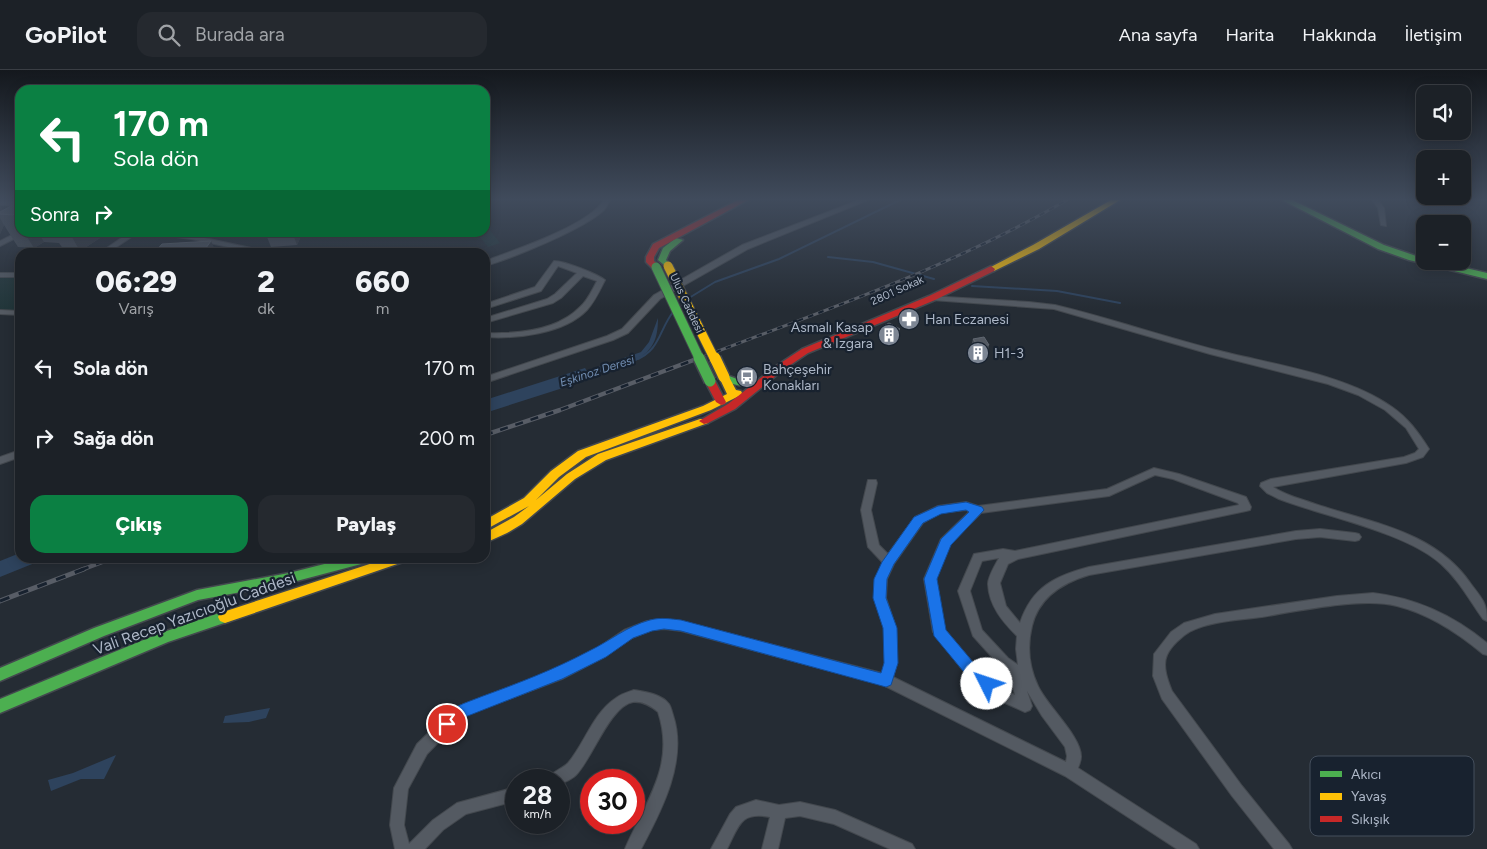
<!DOCTYPE html>
<html lang="tr">
<head>
<meta charset="utf-8">
<style>
  body { margin:0; font-family:Figtree,sans-serif; background:#25292f; color:#f1f3f6; height:100vh; display:flex; flex-direction:column; font-size:19px; white-space:nowrap }
  * { box-sizing:border-box; margin:0 }
  p { font-size:16px; color:#a0a3a7 }
  .icon { flex:none; width:28px; height:28px; fill:none; stroke:currentColor; stroke-width:2; stroke-linecap:round; stroke-linejoin:round }
  .map { position:relative; flex:1; overflow:hidden }
  .sheet { position:absolute; left:15px; top:178px; width:475px; height:315px; display:flex; flex-direction:column; background:#1c2127; border-radius:15px; box-shadow:0 2px 12px #0003,0 0 0 1px #3a3e44 }
  .sheet>* { flex:none }
  .top-card { position:absolute; left:15px; top:15px; width:475px; height:152px; border-radius:15px; box-shadow:0 2px 12px #0003,0 0 0 1px #3a3e44; background:#0b8043; color:#fff; overflow:hidden }
  .tools { position:absolute; left:1416px; top:15px; display:grid; gap:10px }
  .tools a { display:grid; place-items:center; width:55px; height:55px; border-radius:10px; background:#1c2127; box-shadow:0 2px 12px #0003,0 0 0 1px #3a3e44; font-size:25px }
  .speed { position:absolute; left:505px; top:699px; display:flex; gap:10px; font-size:25px; font-weight:700; text-align:center }
  .speed>* { display:grid; place-content:center; width:65px; height:65px; border-radius:50%; background:#1c2127; box-shadow:0 2px 12px #0003,0 0 0 1px #3a3e44; line-height:1 }
  .speed small { font-size:12px; font-weight:400 }
  .speed .limit { border:8px solid #d22; background:#fff; color:#111 }
  .pin { position:absolute; display:grid; place-items:center; width:42px; height:42px; color:#fff; margin:-21px; border:2px solid #fff; border-radius:50%; box-shadow:0 1px 5px #0007 }
  .me { position:absolute; width:55px; margin:-28px; rotate:311deg; stroke-linejoin:round; filter:drop-shadow(0 0 4px #0008) }
  .turn { display:flex; align-items:center; gap:18px; height:105px; padding:0 15px; font-size:22px }
  .turn .icon { width:65px; height:65px; stroke-width:2.5 }
  .turn b { display:block; font-size:35px; line-height:42px }
  .then { display:flex; align-items:center; height:48px; padding:0 15px; background:#0003; gap:10px; font-size:19px }
  .eta { display:flex; justify-content:space-evenly; align-items:center; height:85px; text-align:center }
  .eta b { font-size:30px; font-weight:800; line-height:35px }
  .primary-button { display:flex; gap:10px; margin-top:auto; padding:10px 15px }
  .primary-button a { flex:1; height:58px; border-radius:15px; background:#0b8043; color:#fff; font-size:20px; font-weight:800; line-height:58px; text-align:center }
  .primary-button a+a { background:#25292f; color:#f1f3f6 }
  ul { padding:0; list-style:none }
  li { display:flex; align-items:center; gap:15px; height:70px; padding:0 15px }
  li div { flex:1 }
  li b { display:block; font-size:19px }
  li em { font-style:normal }
  header { display:flex; align-items:center; gap:30px; box-sizing:border-box; height:70px; padding:0 25px; background:#1c2127; border-bottom:1px solid #3a3e44 }
  header strong { font-size:24px }
  nav { display:flex; gap:28px; margin-inline-start:auto; font-size:18px }
  .search { width:350px; height:45px; background:#25292f; display:flex; align-items:center; gap:12px; box-sizing:border-box; padding:0 18px; border-radius:15px; color:#a0a3a7; font-size:19px }
  .map>svg:first-child { display:block }
  .green { fill:#22363a }
  .water { fill:#2e435d }
  .lines { fill:none; stroke-linecap:round; stroke-linejoin:round }
  .stream-far1 { stroke:#2e435d; stroke-width:2 }
  .stream { stroke:#2e435d; stroke-width:2.5 }
  .street-casing { stroke:#43484e; stroke-width:2 }
  .fast-casing { stroke:#43484e; stroke-width:3 }
  .slow-casing { stroke:#43484e; stroke-width:3 }
  .jam-casing { stroke:#43484e; stroke-width:3 }
  .street { fill:#545a62; fill-rule:evenodd }
  .fast { fill:#4caf50; fill-rule:evenodd }
  .slow { fill:#ffc107; fill-rule:evenodd }
  .jam { fill:#c62828; fill-rule:evenodd }
  .rail-far2-casing { stroke:#585d66; stroke-width:3 }
  .rail-far1-casing { stroke:#585d66; stroke-width:4.5 }
  .rail-casing { stroke:#585d66; stroke-width:5 }
  .rail-far2 { stroke:#18222f; stroke-width:2; stroke-dasharray:5.5; stroke-linecap:butt }
  .rail-far1 { stroke:#18222f; stroke-width:2.5; stroke-dasharray:8; stroke-linecap:butt }
  .rail { stroke:#18222f; stroke-width:3; stroke-dasharray:10; stroke-linecap:butt }
  .fast-bridge-far1-casing { stroke:#43484e; stroke-width:11; stroke-linecap:butt }
  .fast-bridge-casing { stroke:#43484e; stroke-width:14; stroke-linecap:butt }
  .slow-bridge-far1-casing { stroke:#43484e; stroke-width:11; stroke-linecap:butt }
  .slow-bridge-casing { stroke:#43484e; stroke-width:14; stroke-linecap:butt }
  .fast-bridge-far1 { stroke:#4caf50; stroke-width:9 }
  .fast-bridge { stroke:#4caf50; stroke-width:11 }
  .slow-bridge-far1 { stroke:#ffc107; stroke-width:9 }
  .slow-bridge { stroke:#ffc107; stroke-width:11 }
  .wall { fill:#474d55 }
  .shaded-wall { fill:#353b42 }
  .building { fill:#525861; stroke:#606771 }
  .route { fill:#1a73e8; stroke:#114b97 }
  .labels { text-anchor:middle; stroke-width:4.5; stroke-linejoin:round; paint-order:stroke }
  .far-street-label { font-size:11px; fill:#adb7c7; stroke:#18222f }
  .far-water-label { font-size:12px; font-style:italic; fill:#728eb2; stroke:#18222f }
  .poi-label { font-size:14px; fill:#adb7c7; stroke:#18222f; text-anchor:start }
  .near-street-label { font-size:16px; fill:#adb7c7; stroke:#18222f }
  .key { fill:#18222f; stroke:#454f5d; stroke-width:1 }
  .key-label { font-size:14px; fill:#adb7c7 }
</style>
</head>
<body>
<header>
<strong>GoPilot</strong>
<div class="search"><svg class="icon" aria-label="search" viewBox="0 0 24 24"><circle cx="10" cy="10" r="6"/><path d="M15 15l6 6"/></svg>Burada ara</div>
<nav><a>Ana sayfa</a><a>Harita</a><a>Hakkında</a><a>İletişim</a></nav>
</header>
<div class="map">
<svg width="1487" height="779" viewBox="0 0 1487 779">
  <rect width="100%" height="100%" fill="#252c34"/>
  <path class="green" d="M485,154L500,173L488,177L479,166L470,168L466,163L485,162Z
    M0,205H20V243L0,242Z"/>
  <path class="water" d="M658,248C658,265 655,277 641,287L590,305L591,309L485,343V330L585,298L587,301L641,282L649,272Z
    M20,483V488H47L0,507V491Z
    M270,638L266,648L249,652L223,653L225,646Z
    M116,685L104,709H81L51,721L48,710L73,703Z"/>
  <g class="lines">
    <path class="stream-far1" d="M828,187L873,192L934,209
      M972,216L1057,221L1120,233
      M689,228L715,212L779,189L900,130
      M635,290C660,281 659,260 673,242"/>
    <path class="stream" d="M592,304L639,288"/>
    <g class="street-casing">
      <path id="street" d="M604,130H610C608,133 607,137 604,140C584,159 513,188 485,196V191C514,180 588,156 604,130Z
        M859,130H868L748,179L660,229L628,263L613,270L485,313V307L607,266L622,259L654,225L742,175Z
        M1372,130H1378L1384,138L1386,156L1381,155L1378,138Z
        M0,131L20,132V136L0,135Z
        M20,161L27,162L0,176V171Z
        M130,162H139L109,182H101Z
        M140,162H168L191,165L260,180L264,182H252L191,169Z
        M314,180H335L339,182H314Z
        M554,191C565,191 597,204 605,210C600,220 595,231 587,240C564,264 516,269 485,267V263C516,264 557,261 580,237C588,230 592,220 597,211L583,206L561,228L553,233L485,253V248L547,229L555,224L577,203L558,196L541,221L485,239V234L535,217Z
        M0,203H20V207H0Z
        M929,226L1029,232L1055,235C1109,248 1162,266 1216,280C1270,294 1346,304 1392,337C1408,348 1418,362 1429,379L1423,387L1406,393L1273,417C1285,425 1301,429 1315,434C1372,453 1435,461 1471,514C1482,529 1487,532 1487,551L1483,549C1470,531 1459,510 1441,494C1405,462 1326,447 1279,429L1267,423L1260,416L1261,413L1271,409L1404,387L1415,383L1419,379L1406,358L1385,340L1358,325L1328,314L1210,284L1054,239L932,230H929Z
        M0,240L20,241V245L0,244Z
        M20,380V387L0,394V387Z
        M1154,398L1179,404L1246,427L1251,437L1250,440L1246,441L1018,489L1008,494L1000,513L1006,536L1020,553C1032,517 1055,506 1089,497L1296,461L1320,459L1355,463L1359,464L1361,467L1359,470L1355,471L1320,467L1296,469L1089,505C1062,513 1039,527 1032,556C1027,576 1029,597 1038,616C1047,636 1082,667 1081,687C1081,691 1079,695 1078,698L1196,774L1199,779H1177L1065,706L883,615L681,561L664,559L652,560L632,568L604,587L562,609L464,646L427,684L408,719L404,755L409,774L433,750L457,733L516,717V731L466,744L443,760L425,779H395L390,755L394,718L417,674L454,638L552,601L596,579L624,560L647,551L664,549L681,551L882,603L885,593L884,558L874,528L875,509L883,493L868,477L861,440L868,410H876L877,413L871,440L879,475L888,484L915,447L938,436L966,432L978,436L1107,419ZM1155,405L1173,409L1238,433L1239,435L1015,481L1003,479L974,484L958,521L973,566L1000,596L1009,602L1015,625L1006,621L978,599L945,560L936,509L950,474L981,443L1109,426ZM966,440L970,441L941,469L924,509L933,562L968,607L996,629L1025,642L1030,640L1032,636L1027,621L1042,646L1065,677L1067,686L1066,692L893,607L897,593L896,558L886,528L887,509L894,494L923,453L940,443ZM999,488C995,495 988,507 988,514C989,536 1003,552 1017,566L1016,579L1018,595L1008,588L982,560L970,521L982,491Z
        M1373,523C1416,528 1453,545 1487,573V585L1483,584C1458,563 1429,544 1397,536C1362,527 1298,541 1262,547C1239,550 1211,551 1191,561C1182,566 1171,576 1167,585C1162,596 1168,611 1172,621L1242,716L1289,774L1292,779H1274L1232,726L1162,629L1153,606L1154,584L1171,562L1184,553L1215,544L1337,526Z
        M634,620C646,622 661,624 669,634C671,637 672,642 673,645C688,690 662,740 641,779H625C645,732 676,696 658,642C651,636 643,631 633,632C610,636 592,689 576,705C571,710 564,712 559,715V710H547C550,702 561,700 568,693C585,673 593,643 616,628C621,624 628,622 634,620Z
        M756,730L779,735L800,732L835,740L912,774L915,779H890L834,754L800,746L785,748L778,779H762L770,747C740,741 739,756 727,779H711L730,744L736,737Z"/>
    </g>
    <g class="fast-casing">
      <path id="fast" d="M1282,130H1292L1384,175L1425,189V191H1436L1487,203V209L1409,190L1378,179Z
        M676,168L683,170L670,181L666,190L672,196L668,198L658,190L663,178Z
        M724,304L737,309H752L757,312C747,320 731,314 720,309L719,307Z
        M348,488H371L370,491L365,493L289,513L198,530L104,566L0,611V598L94,558L197,520L289,503Z
        M225,541L230,543L232,547L230,551L168,572L0,643V629L158,564Z"/>
    </g>
    <g class="slow-casing">
      <path id="slow" d="M1111,130H1120L1039,179L994,201H988L987,199L1033,175Z
        M724,304L728,305L736,320L741,321L742,323L741,325L711,340L586,387L559,407L536,430L567,404L598,384L700,349H708L709,351L708,353L606,390L575,409L522,454L507,463L485,473V463L514,447L529,436L485,460V450L524,428L551,401L578,381L703,336L727,324L719,307Z
        M388,488H407L406,491L225,553L220,551L218,547L220,543Z"/>
    </g>
    <g class="jam-casing">
      <path id="jam" d="M738,130H748L659,178L654,187V191L660,197L659,199H653L646,192V187L653,174Z
        M991,196L995,199L994,201L935,230L808,283L783,300L735,339L708,353L704,354L699,351L728,334L776,296L802,279L929,226Z
        M710,308L715,311L726,332L725,334L721,335L716,332L705,311Z"/>
    </g>
    <use href="#street" class="street"/>
    <use href="#fast" class="fast"/>
    <use href="#slow" class="slow"/>
    <use href="#jam" class="jam"/>
    <g class="rail-far2-casing">
      <path id="rail-far2" d="M695,290C821,241 950,198 1067,130"/>
    </g>
    <g class="rail-far1-casing">
      <path id="rail-far1" d="M485,365L560,340L699,288
        M81,500L113,488"/>
    </g>
    <g class="rail-casing">
      <path id="rail" d="M0,531L84,499"/>
    </g>
    <use href="#rail-far2" class="rail-far2"/>
    <use href="#rail-far1" class="rail-far1"/>
    <use href="#rail" class="rail"/>
    <g class="fast-bridge-far1-casing">
      <path id="fast-bridge-far1" d="M656,197L700,290"/>
    </g>
    <g class="fast-bridge-casing">
      <path id="fast-bridge" d="M699,288L710,311"/>
    </g>
    <g class="slow-bridge-far1-casing">
      <path id="slow-bridge-far1" d="M668,196L715,290"/>
    </g>
    <g class="slow-bridge-casing">
      <path id="slow-bridge" d="M715,288L724,307"/>
    </g>
    <use href="#fast-bridge-far1" class="fast-bridge-far1"/>
    <use href="#fast-bridge" class="fast-bridge"/>
    <use href="#slow-bridge-far1" class="slow-bridge-far1"/>
    <use href="#slow-bridge" class="slow-bridge"/>
  </g>
  <path class="wall" d="M20,131V162H97L100,168L80,181L64,180L59,173L44,172L34,178L18,177L4,155L0,164V135L3,141Z
    M265,162H303L297,175L271,177Z
    M882,257L900,259L898,267L891,270L881,264Z
    M973,269L989,275L987,286L975,287L970,280Z"/>
  <path class="shaded-wall" d="M0,135L5,144H0Z
    M20,141V156L13,145Z
    M0,148L4,155L0,164Z
    M24,162H38L44,172L34,178Z
    M69,162H97L100,168L80,181Z
    M292,162H303L297,175Z
    M211,171L216,182H203Z
    M900,259L898,267L891,270L892,263Z"/>
  <path class="building" d="M20,131V141L13,145L0,144V142Z
    M211,171L203,182H155L162,174Z
    M889,253L900,259L892,263L882,257Z
    M984,267L989,275L978,276L973,269Z"/>
  <linearGradient id="sky" x2="0" y2="1"><stop stop-color="#14181d"/><stop offset="0.54" stop-color="#404b5c"/><stop offset="1" stop-color="#404b5c" stop-opacity="0"/></linearGradient>
  <rect width="1487" height="239" fill="url(#sky)"/>
  <path class="route" d="M966,432L982,437L984,440L951,475L937,509L946,560L978,598L992,609L994,614L992,618L987,620L982,618L968,607L934,566L924,509L941,469L969,442L966,440L941,444L923,453L894,494L887,509L886,528L897,558L898,593L891,615L886,617L681,561L664,559L652,561L633,568L606,587L562,609L465,647L452,659L447,661L442,659L439,654C447,637 466,633 483,626C519,613 555,599 589,581C610,571 627,556 650,550C661,547 671,549 681,550L881,603L884,593L883,558L873,528L874,509L882,492L914,447L938,436Z"/>
  <defs>
    <g id="pharmacy-disc" transform="scale(1.125)"><circle r="9.5" fill="#7d8694" stroke="#18222f"/><path d="M-2-6h4v4h4v4h-4v4h-4v-4h-4v-4h4Z" fill="#fff"/></g>
    <g id="building-disc" transform="scale(1.125)"><circle r="9.5" fill="#7d8694" stroke="#18222f"/><path d="M-4-6H4V6H1V3H-1V6H-4ZM-2.5-4.3h1.7v1.8h-1.7ZM.8-4.3h1.7v1.8H.8ZM-2.5-1h1.7V.8h-1.7ZM.8-1h1.7V.8H.8Z" fill="#fff"/></g>
    <g id="bus-disc" transform="scale(1.125)"><circle r="9.5" fill="#7d8694" stroke="#18222f"/><path d="M-5-6H5V4H4V6H2V4H-2V6H-4V4H-5ZM-3.5-4V0h7V-4ZM-3.5 1.2v1.5H-2V1.2ZM2 1.2v1.5H3.5V1.2Z" fill="#fff"/></g>
  </defs>
  <g fill-rule="evenodd">
    <use href="#pharmacy-disc" x="909" y="249"/>
    <use href="#building-disc" x="889" y="265"/>
    <use href="#building-disc" x="978" y="283"/>
    <use href="#bus-disc" x="747" y="307"/>
  </g>
  <g class="labels">
    <g class="far-street-label">
      <text transform="translate(897 220) rotate(-24)" y="4">2801 Sokak</text>
      <text transform="translate(687 233) rotate(65)" y="4">Ulus Caddesi</text>
    </g>
    <g class="far-water-label">
      <text transform="translate(597 301) rotate(-18)" y="4">Eşkinoz Deresi</text>
    </g>
    <g class="poi-label">
      <text x="925" y="254">Han Eczanesi</text>
      <text x="873" y="262" text-anchor="end">Asmalı Kasap<tspan x="873" dy="16">&amp; Izgara</tspan></text>
      <text x="994" y="288">H1-3</text>
      <text x="763" y="304">Bahçeşehir<tspan x="763" dy="16">Konakları</tspan></text>
    </g>
    <g class="near-street-label">
      <text transform="translate(194 543) rotate(-20)" y="6">Vali Recep Yazıcıoğlu Caddesi</text>
    </g>
  </g>
  <rect x="1310" y="686" width="164" height="80" rx="8" class="key"/>
  <rect x="1320" y="701" width="22" height="6" fill="#4caf50"/>
  <rect x="1320" y="723" width="22" height="7" fill="#ffc107"/>
  <rect x="1320" y="746" width="22" height="6" fill="#c62828"/>
  <g class="key-label">
    <text x="1351" y="709">Akıcı</text>
    <text x="1351" y="731">Yavaş</text>
    <text x="1351" y="754">Sıkışık</text>
  </g>
</svg>
<div class="tools">
<a><svg class="icon" aria-label="sound" viewBox="0 0 24 24"><path d="M4 9h4l5-4v14l-5-4H4zM17 9q2 3 0 6"/></svg></a>
<a>+</a>
<a>−</a>
</div>
<div class="speed"><div>28<small>km/h</small></div><div class="limit">30</div></div>
<div class="pin" style="left:447px;top:654px;background:#d93025"><svg class="icon" aria-label="arrive" viewBox="0 0 24 24"><path d="M6 21V4h12l-3 4 3 4H6"/></svg></div>
<svg class="me" style="left:987px;top:614px" viewBox="-20 -20 40 40"><circle r="19" fill="#fff"/><path d="M0-13L10 11 0 6-10 11z" fill="#1a73e8"/></svg>
<div class="top-card">
<div class="turn"><svg class="icon" aria-label="left" viewBox="0 0 24 24"><path d="M17 20v-9H6M10 6l-5 5 5 5"/></svg><div><b>170 m</b>Sola dön</div></div>
<div class="then">Sonra<svg class="icon" aria-label="right" viewBox="0 0 24 24"><path d="M7 20v-9h11M14 6l5 5-5 5"/></svg></div>
</div>
<section class="sheet">
<div class="eta">
<div><b>06:29</b><p>Varış</p></div>
<div><b>2</b><p>dk</p></div>
<div><b>660</b><p>m</p></div>
</div>
<ul>
<li><svg class="icon" aria-label="left" viewBox="0 0 24 24"><path d="M17 20v-9H6M10 6l-5 5 5 5"/></svg><div><b>Sola dön</b></div><em>170 m</em></li>
<li><svg class="icon" aria-label="right" viewBox="0 0 24 24"><path d="M7 20v-9h11M14 6l5 5-5 5"/></svg><div><b>Sağa dön</b></div><em>200 m</em></li>
</ul>
<div class="primary-button"><a>Çıkış</a><a>Paylaş</a></div>
</section>
</div>
</body>
</html>
